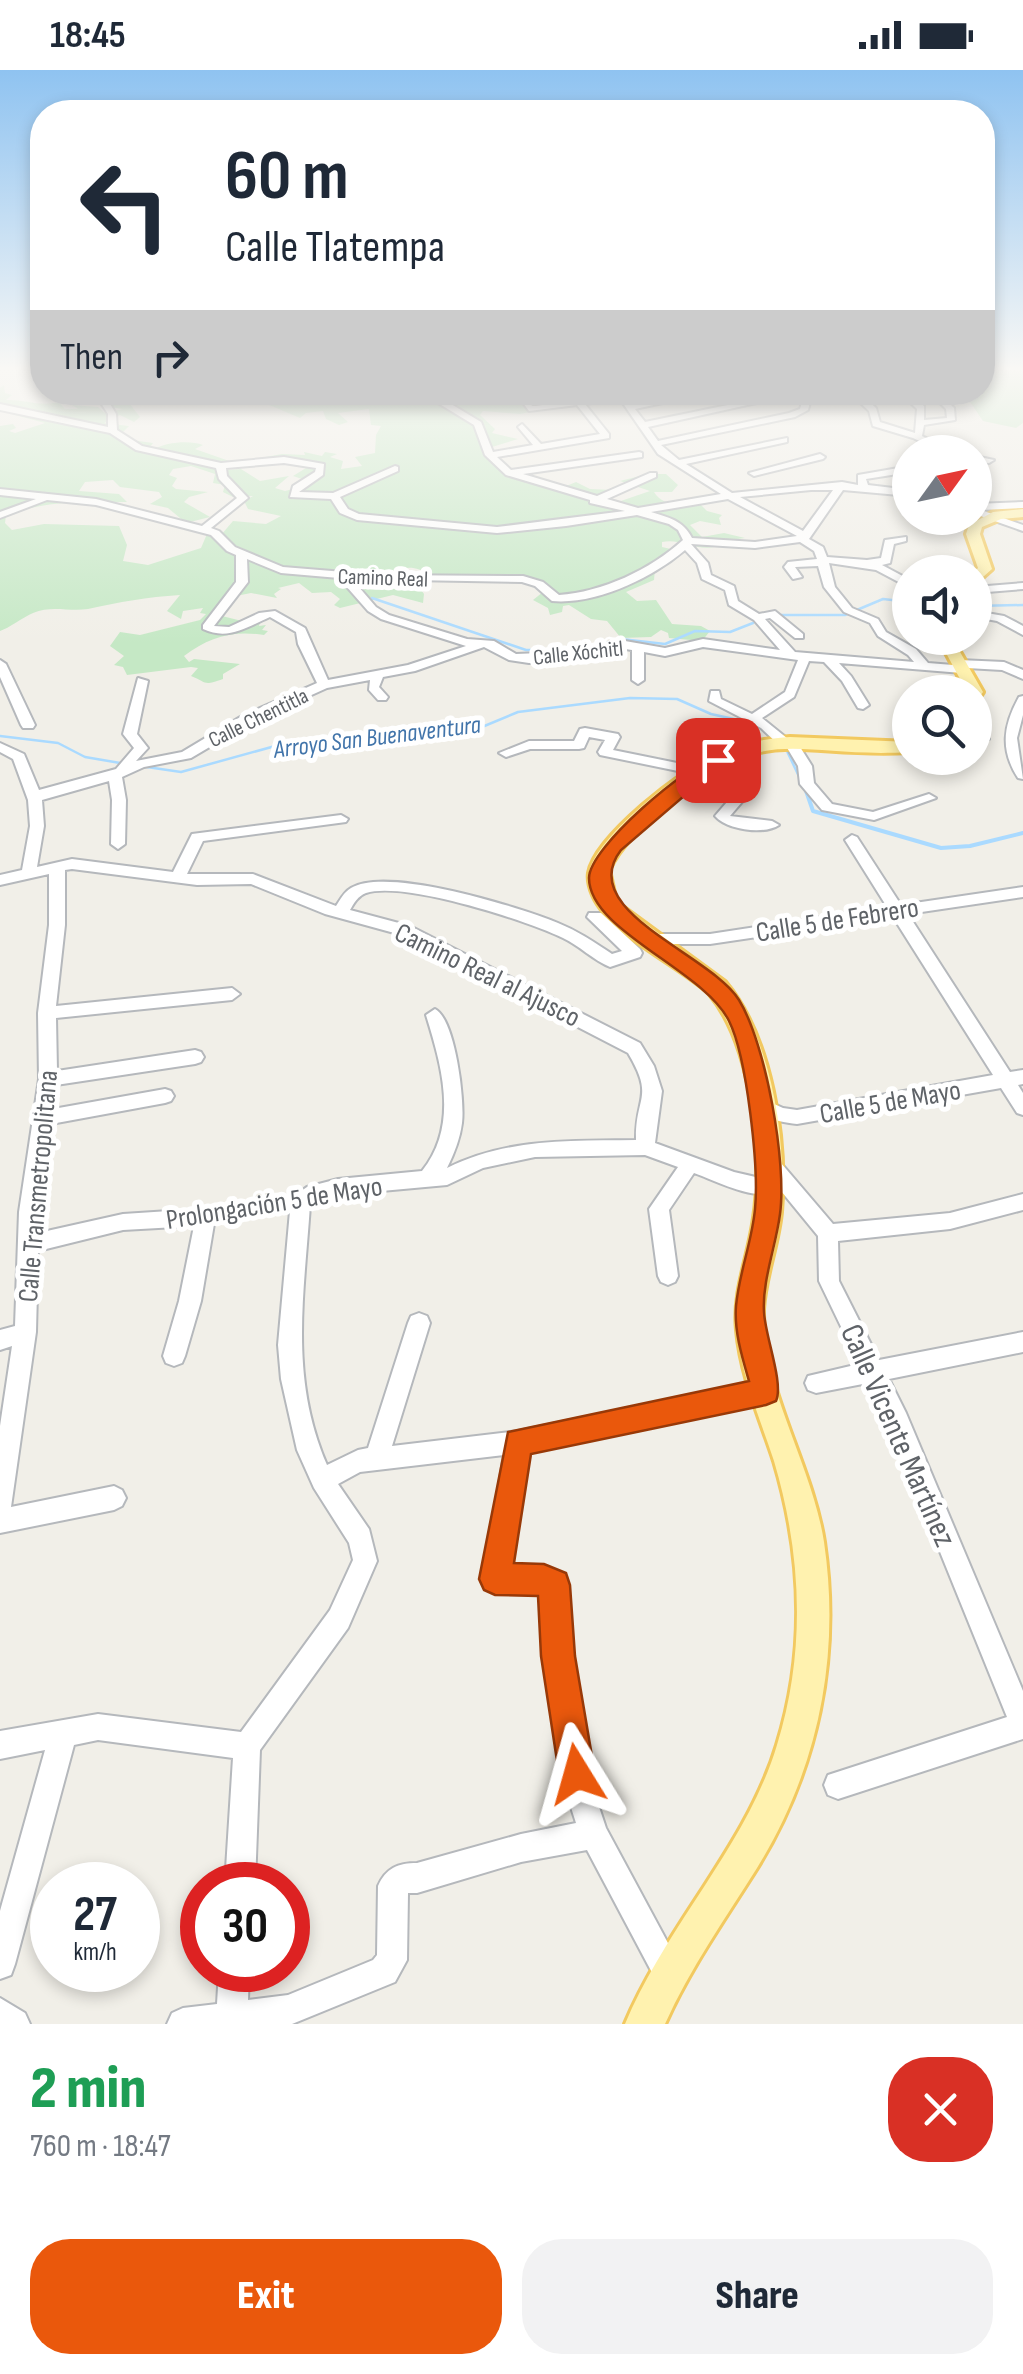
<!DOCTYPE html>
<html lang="en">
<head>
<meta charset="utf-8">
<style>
  body { margin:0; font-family:"Sofia Sans Condensed",sans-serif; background:#f2f2f3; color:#1f2937; height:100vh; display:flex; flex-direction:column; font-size:38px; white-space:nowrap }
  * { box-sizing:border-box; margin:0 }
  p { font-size:32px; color:#747a83 }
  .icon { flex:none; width:55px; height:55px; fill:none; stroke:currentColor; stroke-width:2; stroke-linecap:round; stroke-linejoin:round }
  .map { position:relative; height:1954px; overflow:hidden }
  .side { display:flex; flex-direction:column; background:#fff; flex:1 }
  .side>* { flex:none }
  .hud { position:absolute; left:30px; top:30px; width:965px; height:305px; border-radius:40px; box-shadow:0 5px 15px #0003; background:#fff; color:#1f2937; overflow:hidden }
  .needle { width:65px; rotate:57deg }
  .tools { position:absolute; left:892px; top:365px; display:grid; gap:20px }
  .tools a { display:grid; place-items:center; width:100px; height:100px; border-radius:50%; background:#fff; box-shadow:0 5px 15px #0003; font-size:50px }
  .speed { position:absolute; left:30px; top:1792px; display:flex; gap:20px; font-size:50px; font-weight:700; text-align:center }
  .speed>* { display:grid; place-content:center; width:130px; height:130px; border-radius:50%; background:#fff; box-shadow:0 5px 15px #0003; line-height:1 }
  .speed small { font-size:25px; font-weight:400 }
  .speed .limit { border:15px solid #d22; background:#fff; color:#111 }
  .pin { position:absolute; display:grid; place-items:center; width:85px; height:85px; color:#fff; margin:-42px; border-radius:20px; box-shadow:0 5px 15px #0006 }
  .me { position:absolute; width:110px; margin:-55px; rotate:352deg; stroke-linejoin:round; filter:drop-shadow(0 0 8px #0008) }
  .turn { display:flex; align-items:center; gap:35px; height:210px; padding:0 30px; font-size:45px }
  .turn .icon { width:130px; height:130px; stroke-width:2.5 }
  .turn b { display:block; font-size:70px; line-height:85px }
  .then { display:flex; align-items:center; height:95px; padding:0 30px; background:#0003; gap:20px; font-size:38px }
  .round { display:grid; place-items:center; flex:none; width:105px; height:105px; border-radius:40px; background:#f2f2f3 }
  .summary { display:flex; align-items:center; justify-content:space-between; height:170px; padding:0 30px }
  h1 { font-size:60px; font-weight:800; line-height:75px; color:#1e9e55 }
  .primary-button { display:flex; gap:20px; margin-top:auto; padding:20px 30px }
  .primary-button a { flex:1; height:115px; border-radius:40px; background:#ea580c; color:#fff; font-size:40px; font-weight:800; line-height:115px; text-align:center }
  .primary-button a+a { background:#f2f2f3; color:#1f2937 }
  .status { display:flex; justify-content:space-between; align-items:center; height:70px; padding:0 50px; background:#fff; direction:ltr }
  .status svg { height:28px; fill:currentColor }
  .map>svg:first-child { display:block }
  .green { fill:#c5e8c5; fill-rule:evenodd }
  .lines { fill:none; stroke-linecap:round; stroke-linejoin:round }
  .stream-far1 { stroke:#aadaff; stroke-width:2.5 }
  .stream { stroke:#aadaff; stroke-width:4 }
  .minor-casing { stroke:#b5b8bc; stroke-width:4 }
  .major-casing { stroke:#f2c960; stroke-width:6 }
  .minor { fill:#fff; fill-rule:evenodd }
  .major { fill:#fff2af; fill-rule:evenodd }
  .route { fill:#ea580c; stroke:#983908; stroke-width:2.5 }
  .labels { text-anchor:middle; stroke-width:10; stroke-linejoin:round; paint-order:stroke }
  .far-street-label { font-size:22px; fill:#5f6368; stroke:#fff }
  .far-water-label { font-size:25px; font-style:italic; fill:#4174aa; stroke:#fff }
  .street-label { font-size:28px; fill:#5f6368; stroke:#fff }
  .near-street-label { font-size:32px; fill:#5f6368; stroke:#fff }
</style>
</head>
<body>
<div class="status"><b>18:45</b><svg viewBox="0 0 49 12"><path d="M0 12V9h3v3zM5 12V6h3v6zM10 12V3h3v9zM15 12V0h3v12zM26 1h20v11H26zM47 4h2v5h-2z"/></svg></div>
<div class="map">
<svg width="1023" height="1954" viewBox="0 0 1023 1954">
  <rect width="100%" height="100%" fill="#f1efe8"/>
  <path class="green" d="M983,301H1023V353L1016,358L983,351L968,329L958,323L982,322Z
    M4,315L5,323L12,325L6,330C24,329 39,337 59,332L65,339H78L72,335L98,337L105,343L123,339L109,337L116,328L110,323H169L129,326L126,329L140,347L134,352L120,345L104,353L129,356L117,368L153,373L150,377L155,379C165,372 191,370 203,375L195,379L232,392L227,400L241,399L260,411L289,406L275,418L285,421L301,417L305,410L293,406L306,398L295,393L237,392L282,384L305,385L304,382L322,386L325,382L337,384L330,387L343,391L341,399L362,396L355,387L375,383L376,365L381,356L371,355L369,339L338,343L348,352L339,355L326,349L323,341L306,343L300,348L241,323H523L530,326V337L535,341L520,344L483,341L480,345L495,359L492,363L518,369L492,377L497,389L502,390L508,399L564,417L576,412L590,419L612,420L604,427L615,433L650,421L620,411L648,404H666L678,415L672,422H654C664,438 681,433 698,432L707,441L722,445L719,448L721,455L700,451L690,455L702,467L724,463L745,468L716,472L714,477C696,481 680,468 662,472V477L680,481L655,499L654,510L626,522L637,531L656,530L672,554L701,556L710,561L702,571L669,568L668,563L661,560L651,567L621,568L607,551L591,549L569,535L563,536L562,542L550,545L548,538L533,530L543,522V513L459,505L427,508L429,505C414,493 399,498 384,505L404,512L425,508L419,517L424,524L423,533L393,525L340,538L334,535L340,529L331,522L312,523L299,513L278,518L281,519L274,524L277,528L251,523L236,526L222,546L242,551L261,550L259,556L266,555L262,560L268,561L264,565C232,560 209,567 184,586L189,592L194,589L240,594L223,604V609C203,616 208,613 191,606L198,598L191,597L127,605L123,597L114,595L124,586L110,576L120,562L140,565L200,550L206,544L200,543L203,538L183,541L181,549L167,541L180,525C147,527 119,532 88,539C69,542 52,535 33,543C22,548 9,558 0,561V356L13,354L16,358L9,361L15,363L45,353L0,341V318ZM191,396L215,404L213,413L225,415L223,422L233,427L253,426L244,431L248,439L281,446L266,454L233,451L221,465L207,464L201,478L148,495L123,491L127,475L119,456L44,454L12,460L5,453L6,445C48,430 84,432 127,432L119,424L79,421L85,412L113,410L120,417L159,422L162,427L150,434L168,438L186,453L210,447L184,432L189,427L208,422L176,419L172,416L177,408L169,405L173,399Z"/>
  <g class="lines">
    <path class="stream-far1" d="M372,528L526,580H583L621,569L665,574L695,561L730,562L753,553
      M975,536L1023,535
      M776,545H845L883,529L910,532
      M0,666L58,673L85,687L126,694
      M786,679L804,717
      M140,696L181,702L286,673L482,657L518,642L630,628L677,629L711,644L752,653"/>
    <path class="stream" d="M804,715L813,741L941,778L970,776L1023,763"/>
    <g class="minor-casing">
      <path id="minor" d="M94,322H158L106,327L116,344L117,360L142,376L221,393L284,387L324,394L323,405L299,422L333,423L395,396L398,397V401L340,427L348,439L359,444L497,457L625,441L590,433V430L506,405L485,385L474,355L420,322H431L481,352L493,382L533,375L518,357L522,354L541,374L600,364L577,335L529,341L515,322H524L532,336H536L616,324L615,322H624L632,334L694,322H714L635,339L645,352L757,329L761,332L648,357L658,371L789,343L800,339L802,332L796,322H804L810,332L808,340L795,347L661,375L679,390L787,368V372L686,394L732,423L842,412L858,415V405L910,396V402L866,409L868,415L910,420V426L843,420L809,469L823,477L827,487L867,490L881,488L885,470L906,467V471L894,474L890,493L882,495L910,510V518L876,500L829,493L835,517L852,538L878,549L886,562L916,579L928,593L953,595L959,590L1004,592L1023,600V609L1002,600L967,598L962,603L839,593L851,606L869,635L863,639L858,638L842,611L824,592L809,591L794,627L762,648L788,669H795L812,696L814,713L832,734L873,742L929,724L936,728L874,750L822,740L800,714L798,696L786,676L779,675L761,658L709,631L711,621H719L721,629L752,644L785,622L798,590L703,577L665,586L644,582V610L638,614L632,610V580L625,579L590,589L529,593L509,590L484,577L415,601L383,607L379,617L388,627L386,630H378L369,620L370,610L327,618L252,652L191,688L144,697L122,707L126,730L125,774L118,779L111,774L112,730L109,711L42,730L44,756L37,797L72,789L173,802L192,764L341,745L348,749L346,752L203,771L187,804H253L336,836C340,830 344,822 351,818C387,796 519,837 558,853C578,861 594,872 612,884L622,881L587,847L589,843H601L640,879L642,883L640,887L610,897C593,890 580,876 563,868C526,850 404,811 366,823C358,826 354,833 350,840L410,856L640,973L654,996L662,1021L655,1073L734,1102L773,1111L758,1091L761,1086L768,1083L775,1086L833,1154L950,1143L1023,1124V1140L950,1159L838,1171L839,1211L879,1290L1023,1262V1282L889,1309L906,1343L1023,1621V1669L838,1729L828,1725L824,1715L828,1705L1007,1647L889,1356L868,1313L816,1323L808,1320L805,1313L808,1306L859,1294L819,1211L818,1166L777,1116L775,1123C750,1129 718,1112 694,1103L669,1140L678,1206L675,1212L668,1215L661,1212L658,1206L649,1139L678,1097L645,1085L535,1087L483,1098L447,1115L338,1125L310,1135C304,1226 289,1308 327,1395L358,1380L368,1378L408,1253L411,1246L419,1243L427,1246L430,1253L392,1376L518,1361L766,1310L774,1314L777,1321L774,1328L766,1332L528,1381L509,1497L544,1498L563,1506L566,1515L571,1586L597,1731L606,1758L683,1901L679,1912L668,1916L657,1912L587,1780L521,1792L417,1823H408L407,1890L395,1912L292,1954H167L172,1943L183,1938L217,1934L219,1900H249L248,1930L288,1925L373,1890L377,1885L378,1816C386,1798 398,1793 417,1793L521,1764L576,1753L569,1731L545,1586L542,1522L495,1521L486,1518L483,1509L504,1385L360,1402L338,1414L369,1459L377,1491L348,1558L260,1680L255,1815H225L233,1688L98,1670L74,1675L15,1894L11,1905L0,1909V1841L45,1680L0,1689V1661L98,1644L241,1662L330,1540L353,1490L349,1473L314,1418L297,1380L281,1309L278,1275L290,1141L214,1154L201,1231L185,1286L182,1293L174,1296L166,1293L163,1286L179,1231L194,1156L123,1160L38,1181L36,1262L11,1437L114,1416L122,1420L126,1428L122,1436L114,1440L0,1463V1356L12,1276L0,1280V1260L15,1256L19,1142L39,1009L38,943L49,855V804L0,815V805L22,800L30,756L28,730L13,689L0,682V673L24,684L39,720L116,699L134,678L123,664L138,608L148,611L137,664L148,678L136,691L182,682L242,646L317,613L298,574L296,562L270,547C247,557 228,571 203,559V555L236,512V485L227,481L211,465L96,435L47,430L0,448V442L36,429L0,425V419L96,429L202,456L237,428L219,409L216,398L136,380L110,363L0,340V334L108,357V344ZM620,329L658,384L721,424L638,438L607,429L656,407V403H650L597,426L523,404L642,387V383L639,382L511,400L497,387L609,368V364L585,334ZM284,393L316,398L315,402L293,416L290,427L331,429L340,443L357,450L497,463L566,456L637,445L669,454L678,460L683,470C650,500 602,522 559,525L543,512L523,506L381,505L283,497L235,477L219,461L211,458L248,428L227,406L226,398ZM811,420H833L803,461L740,427ZM728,429L797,466L755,472L692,468C683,450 669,448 651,442ZM800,472L814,481L817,489L788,492L784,497L793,509L802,507L795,497L818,496L824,517L844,542L870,553L878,566L908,585L914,592L795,582L765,549L770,548L795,568H803V564L775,541L759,544L738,531L734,516L711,505L708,493L691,474L755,478ZM685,480L697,493L702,509L725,520L729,535L754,550L780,580L703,569L665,578L625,571L589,581L516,584L494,571L467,569L389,545L376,537L352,509L522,512L535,516L552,531C596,535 652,508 685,480ZM247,489L281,503L339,508L368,541L381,549L466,576L408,595L328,610L305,558L275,541L259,543L229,557L214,556L248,512ZM72,799L197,815L251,814L325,844L398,864L628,983C655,1028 635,1026 636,1070C570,1071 507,1068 447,1098C454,1084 460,1069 462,1053C465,1030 455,949 435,939L426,945C442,997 459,1055 422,1101L338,1109L307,1117L297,1124L231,1137L123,1144L38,1163L51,1054L165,1033L171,1031L174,1026L171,1021L165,1019L53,1039L56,1015L195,994L201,992L204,987L201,982L195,980L57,1001L56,948L232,930L240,924L232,918L56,936L65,855V800Z
        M849,322H859L876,338L880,352L915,363L917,339L899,322H909L924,336V350L947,348L946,339L929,322H938L954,338L955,350L924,355L922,366L954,382H943L913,368L873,356L869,341Z
        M820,384L825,387L823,389L754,406L749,403Z
        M975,386L994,390L989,393L975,392Z
        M1023,432V438L981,440L1023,455V461L975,444V434Z
        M929,496L934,499L933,502H923L925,497Z
        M1023,513V519L975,523V517Z
        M975,541L1004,546L1023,556V565L997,551L975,547Z
        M0,590L6,594L35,655L33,658H23L21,655L0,607Z
        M1023,626V645L1017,668L1023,709L1018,708C1000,680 1003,656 1019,627Z
        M585,658L618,664L620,667L613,680L677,693L712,678H742L739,716L748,725L730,746L772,751L779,755C764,765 727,760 715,746L733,725L725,717L729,687L714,686L678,701L600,685L598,682L605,670L589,667L584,678L579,679H530L506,687L499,683L529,671H574L580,659Z
        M982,665L989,669L975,677V668Z
        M852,765L857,767L901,835L1023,817V827L908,844L1010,1002L1023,1000V1014L1018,1015L1023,1023V1045L1017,1043L1001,1018L797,1054C780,1052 760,1048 750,1034L753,1029L759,1027L783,1038L797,1040L993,1005L893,847L710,874H651L643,869L651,864H710L887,837L845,770Z
        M0,1928L25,1943L30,1954H0Z"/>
    </g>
    <g class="major-casing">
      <path id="major" d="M1023,439V447L1001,449L982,457L980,464L992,499L975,514L974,502L978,498L966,464L969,455L993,442Z
        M938,568H952L983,622L981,625L967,622Z
        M790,667L910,672V682C795,689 765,649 665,737C644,755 620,775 609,800L616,832L725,912C772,968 787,1070 781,1142C778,1175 765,1206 763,1239C761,1318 812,1394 824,1472C841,1587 818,1699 757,1798C725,1849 690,1898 665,1954H625C666,1856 747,1775 777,1675C806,1582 802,1485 774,1391C760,1348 741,1306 737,1260C733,1221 749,1186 754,1148C764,1083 752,974 709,923C677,894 610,864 593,825C590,818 588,810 589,803C595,767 683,699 716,684C739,673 764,669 790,667Z"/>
    </g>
    <use href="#minor" class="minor"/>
    <use href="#major" class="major"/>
  </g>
  <linearGradient id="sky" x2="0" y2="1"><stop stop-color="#8fc3f1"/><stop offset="0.52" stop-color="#f9f8f5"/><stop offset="1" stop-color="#f9f8f5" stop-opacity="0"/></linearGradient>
  <rect width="1023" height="574" fill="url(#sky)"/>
  <path class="route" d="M718,685L726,690L621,780C574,841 711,884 739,930C766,974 787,1093 780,1144C776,1176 762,1211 764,1242C765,1266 784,1313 776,1331L766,1335L531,1384L514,1493L544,1494L566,1503L570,1515L575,1586L595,1704L589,1717L577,1722L564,1717L559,1704L541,1586L538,1526L495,1525L484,1520L479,1509L508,1362L749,1311C742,1287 734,1261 736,1236C739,1203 752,1172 755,1139C759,1098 747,987 729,951C704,900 589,861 589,808C589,777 688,694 718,685Z"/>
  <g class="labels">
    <g class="far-street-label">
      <text transform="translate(383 507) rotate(2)" y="8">Camino Real</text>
      <text transform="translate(578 582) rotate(-6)" y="8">Calle Xóchitl</text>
      <text transform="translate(258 647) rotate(-26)" y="8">Calle Chentitla</text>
    </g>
    <g class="far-water-label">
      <text transform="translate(377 666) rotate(-7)" y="9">Arroyo San Buenaventura</text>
    </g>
    <g class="street-label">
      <text transform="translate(837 849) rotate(-9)" y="10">Calle 5 de Febrero</text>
      <text transform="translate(488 904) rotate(26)" y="10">Camino Real al Ajusco</text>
      <text transform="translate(890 1031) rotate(-10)" y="10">Calle 5 de Mayo</text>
      <text transform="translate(37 1116) rotate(-85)" y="10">Calle Transmetropolitana</text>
      <text transform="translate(274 1132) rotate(-9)" y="10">Prolongación 5 de Mayo</text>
    </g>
    <g class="near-street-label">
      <text transform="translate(899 1365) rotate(66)" y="11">Calle Vicente Martínez</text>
    </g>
  </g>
</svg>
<div class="tools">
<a><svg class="needle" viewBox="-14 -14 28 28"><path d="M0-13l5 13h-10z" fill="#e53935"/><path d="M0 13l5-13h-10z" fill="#747a83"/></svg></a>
<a><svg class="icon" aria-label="sound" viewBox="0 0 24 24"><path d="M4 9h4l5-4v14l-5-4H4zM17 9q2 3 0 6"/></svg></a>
<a><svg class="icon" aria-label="search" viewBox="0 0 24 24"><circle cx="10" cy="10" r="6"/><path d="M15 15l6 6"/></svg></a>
</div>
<div class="speed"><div>27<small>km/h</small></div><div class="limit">30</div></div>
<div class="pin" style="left:718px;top:690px;background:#d93025"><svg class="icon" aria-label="arrive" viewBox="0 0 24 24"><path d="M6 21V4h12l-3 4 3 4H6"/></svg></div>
<svg class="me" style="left:577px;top:1704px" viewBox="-20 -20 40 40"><path d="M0-17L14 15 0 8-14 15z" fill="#ea580c" stroke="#fff" stroke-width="4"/></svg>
<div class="hud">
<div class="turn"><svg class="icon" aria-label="left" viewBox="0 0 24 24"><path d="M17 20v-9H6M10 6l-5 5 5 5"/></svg><div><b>60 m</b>Calle Tlatempa</div></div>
<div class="then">Then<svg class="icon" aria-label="right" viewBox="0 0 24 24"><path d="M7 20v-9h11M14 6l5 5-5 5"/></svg></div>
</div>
</div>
<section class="side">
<div class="summary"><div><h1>2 min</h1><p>760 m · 18:47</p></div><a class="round" style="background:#d93025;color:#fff"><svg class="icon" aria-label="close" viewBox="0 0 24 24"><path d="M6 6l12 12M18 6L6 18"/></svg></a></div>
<div class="primary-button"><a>Exit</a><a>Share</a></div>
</section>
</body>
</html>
